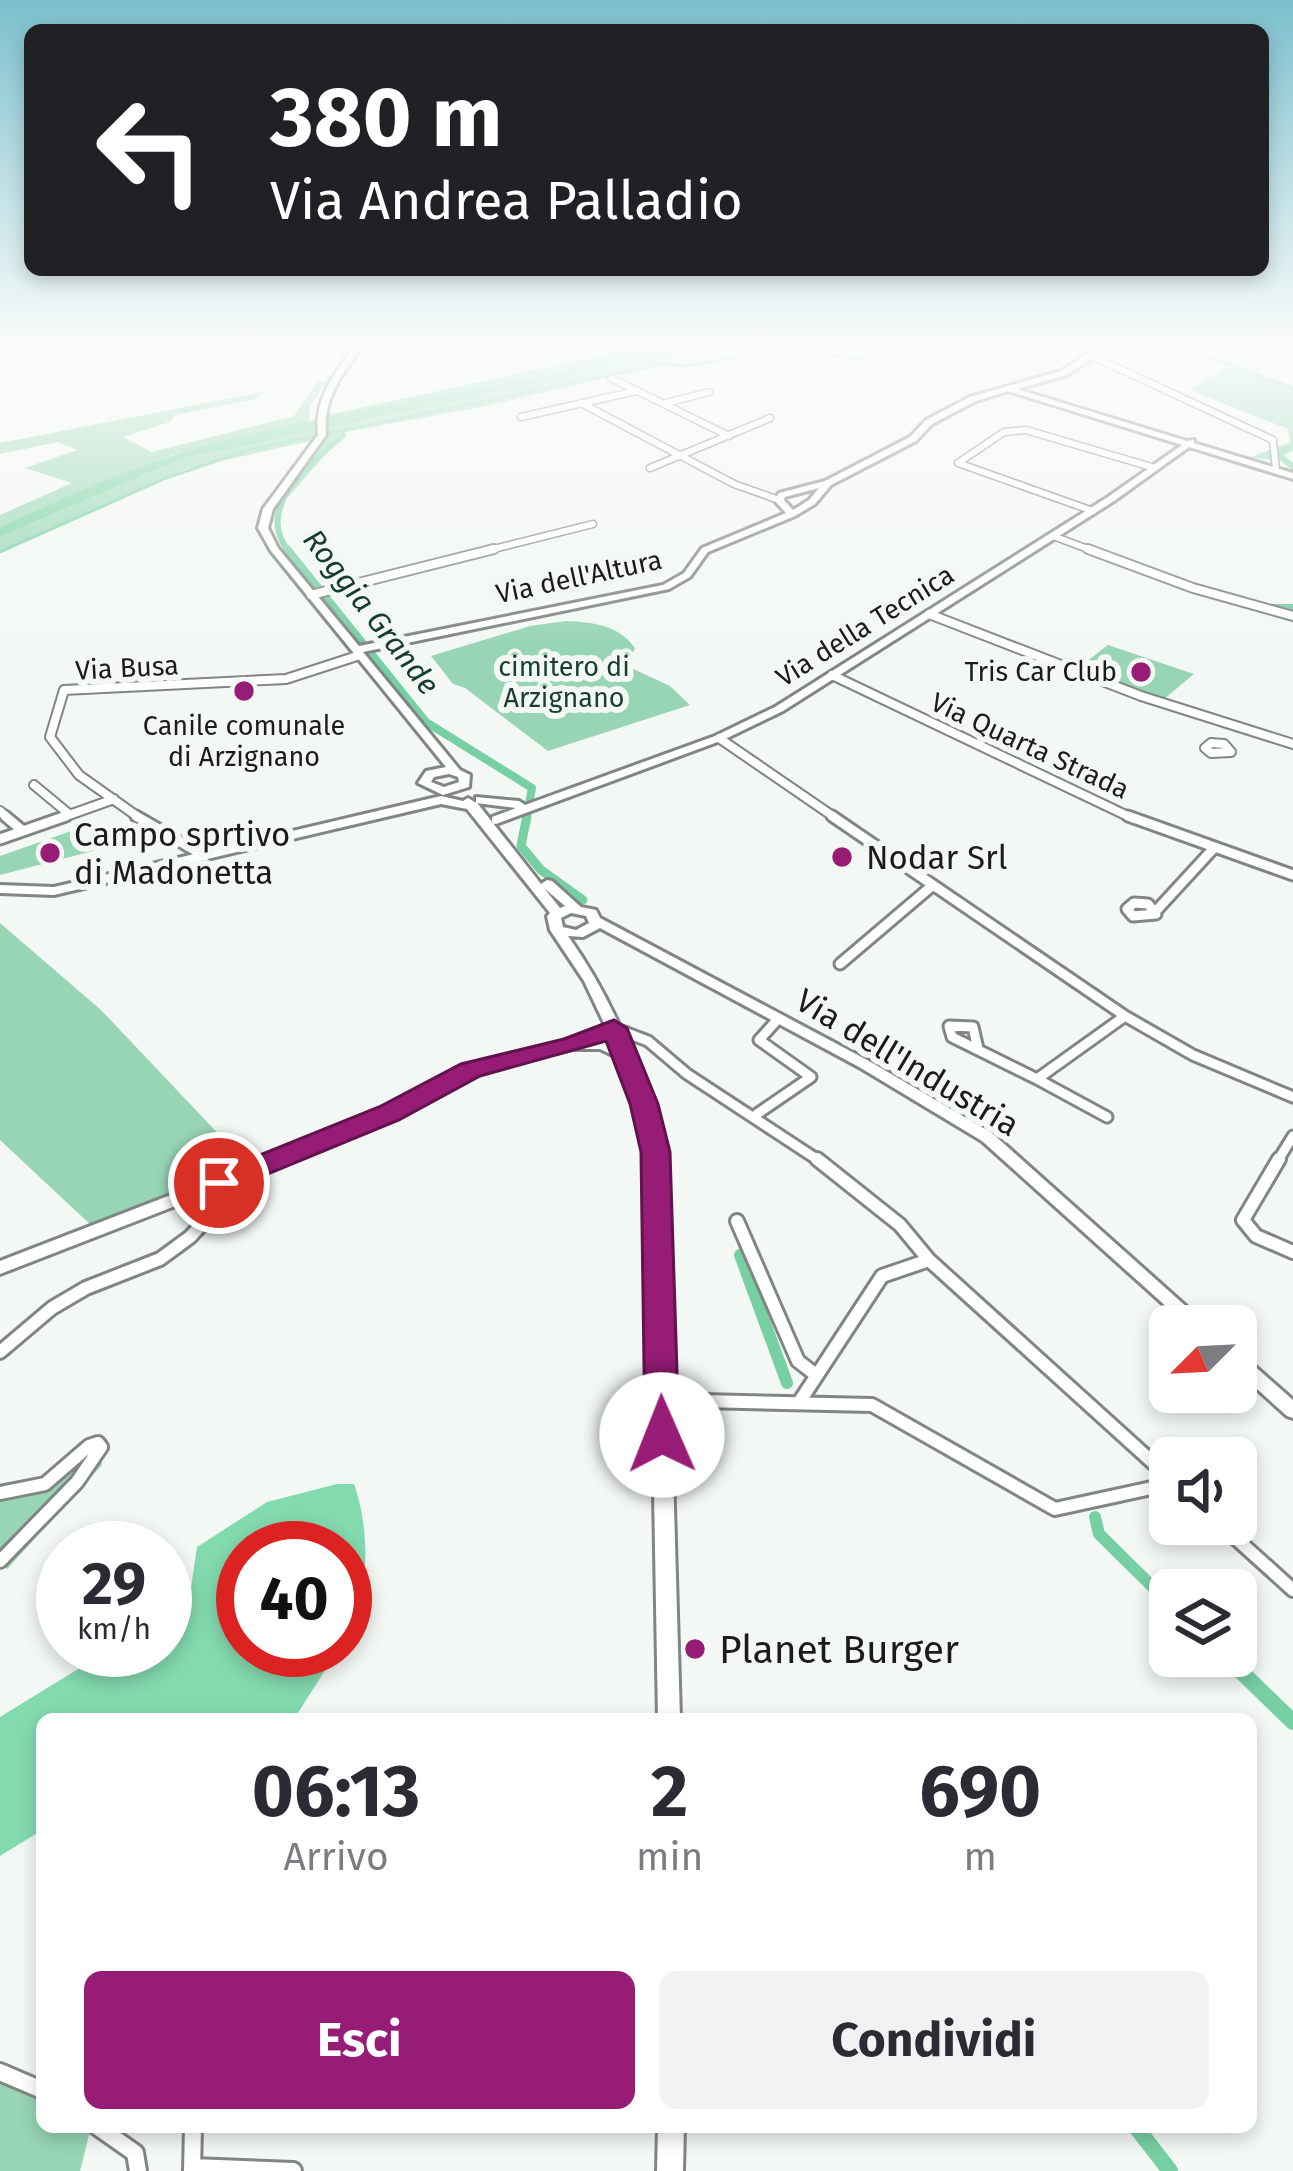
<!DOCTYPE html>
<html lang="it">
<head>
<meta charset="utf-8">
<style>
  body { margin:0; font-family:"Fira Sans",sans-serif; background:#f2f2f3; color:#2b2b33; height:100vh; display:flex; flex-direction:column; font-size:45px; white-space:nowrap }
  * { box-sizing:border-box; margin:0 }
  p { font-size:39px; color:#7c7c81 }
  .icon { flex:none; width:66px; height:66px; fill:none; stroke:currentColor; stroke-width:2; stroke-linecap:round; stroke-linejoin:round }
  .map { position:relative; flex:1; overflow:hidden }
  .drawer { position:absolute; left:36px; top:1713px; width:1221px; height:420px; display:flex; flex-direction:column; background:#fff; border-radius:18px; box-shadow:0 6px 18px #0003 }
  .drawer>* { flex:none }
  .guide { position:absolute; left:24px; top:24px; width:1245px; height:252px; border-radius:18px; box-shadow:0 6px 18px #0003; background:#202124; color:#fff; overflow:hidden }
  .needle { width:78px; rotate:246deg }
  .fabs { position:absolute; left:1149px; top:1305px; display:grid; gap:24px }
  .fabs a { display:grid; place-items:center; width:108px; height:108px; border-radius:18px; background:#fff; box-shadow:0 6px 18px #0003; font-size:60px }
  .speed { position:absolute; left:36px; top:1521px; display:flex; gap:24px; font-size:60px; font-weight:700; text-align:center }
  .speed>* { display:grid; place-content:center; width:156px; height:156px; border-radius:50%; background:#fff; box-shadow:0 6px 18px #0003; line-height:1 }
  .speed small { font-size:30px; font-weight:400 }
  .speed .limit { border:18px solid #d22; background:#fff; color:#111 }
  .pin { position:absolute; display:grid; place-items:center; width:102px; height:102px; color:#fff; margin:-51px; border:6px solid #fff; border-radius:50%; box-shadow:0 3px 12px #0007 }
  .me { position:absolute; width:132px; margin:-66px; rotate:359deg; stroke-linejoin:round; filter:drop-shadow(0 0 9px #0008) }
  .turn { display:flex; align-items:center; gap:42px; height:252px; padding:0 48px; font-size:54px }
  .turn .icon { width:156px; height:156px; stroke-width:2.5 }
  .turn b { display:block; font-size:84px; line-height:102px }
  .eta { display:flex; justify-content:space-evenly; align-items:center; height:204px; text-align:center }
  .eta b { font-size:72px; font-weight:700; line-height:84px }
  .cta { display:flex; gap:24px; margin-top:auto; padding:24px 48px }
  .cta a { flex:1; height:138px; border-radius:18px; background:#961c76; color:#fff; font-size:48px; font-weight:700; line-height:138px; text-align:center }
  .cta a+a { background:#f2f2f3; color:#2b2b33 }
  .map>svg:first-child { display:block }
  .green { fill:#97d5b5 }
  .forest { fill:#83daaf }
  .water { fill:#77cfa4 }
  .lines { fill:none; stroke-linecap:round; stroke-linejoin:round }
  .stream { stroke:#77cfa4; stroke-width:3 }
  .canal-far4 { stroke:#77cfa4; stroke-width:6 }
  .canal-far3 { stroke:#77cfa4; stroke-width:8 }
  .canal-far2 { stroke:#77cfa4; stroke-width:9 }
  .canal-far1 { stroke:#77cfa4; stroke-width:12 }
  .canal { stroke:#77cfa4; stroke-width:16 }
  .street-far4-casing { stroke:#818683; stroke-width:9 }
  .street-far3-casing { stroke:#818683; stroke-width:12 }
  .street-far2-casing { stroke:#818683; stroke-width:15 }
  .street-far1-casing { stroke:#818683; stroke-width:18 }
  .street-casing { stroke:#818683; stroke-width:22 }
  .secondary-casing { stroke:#818683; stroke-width:6 }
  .street-far4 { stroke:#fff; stroke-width:6 }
  .street-far3 { stroke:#fff; stroke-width:8 }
  .street-far2 { stroke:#fff; stroke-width:9 }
  .street-far1 { stroke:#fff; stroke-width:12 }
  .street { stroke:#fff; stroke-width:16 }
  .secondary { fill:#fff; fill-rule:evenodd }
  .route { fill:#961c76; stroke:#62124d; stroke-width:3 }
  .poi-dot { fill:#961c76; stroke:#f3f8f5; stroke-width:4.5 }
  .labels { text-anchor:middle; stroke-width:12; stroke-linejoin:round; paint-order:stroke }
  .far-street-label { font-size:27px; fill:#1a1c1a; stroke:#f3f8f5 }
  .far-park-label { font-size:27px; fill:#183e2d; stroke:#f3f8f5 }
  .far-poi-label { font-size:27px; fill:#1a1c1a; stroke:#f3f8f5; text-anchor:end }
  .far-water-label { font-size:30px; font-style:italic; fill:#153b2a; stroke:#f3f8f5 }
  .poi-label { font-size:33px; fill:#1a1c1a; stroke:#f3f8f5; text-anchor:start }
  .street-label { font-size:33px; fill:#1a1c1a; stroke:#f3f8f5 }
  .near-poi-label { font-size:39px; fill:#1a1c1a; stroke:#f3f8f5; text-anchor:start }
</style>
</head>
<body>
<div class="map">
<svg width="1293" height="2171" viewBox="0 0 1293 2171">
  <rect width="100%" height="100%" fill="#f3f8f5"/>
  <path class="green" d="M687,343H719L664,361L666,364L476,408L345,432L289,496H283L324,438L185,469L0,553V537L181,459L598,371Z
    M1228,367L1293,389V450L1275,461L1251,457L1290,442L1288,429L1190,390Z
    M317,382H326L310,406L309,423L172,455L0,527V515L72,483L25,468L77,450L58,442L0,454V443L262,392L256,399L175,415L170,422L123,437L152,452L294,416Z
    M566,621C592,622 619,625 635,648L627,666L670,686L690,705L548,751L465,688L453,684L431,656L530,626Z
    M1108,645L1194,674L1164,699L1078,668Z
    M77,829L97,850L0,875V856Z
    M0,923L101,1010L247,1164L93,1227L0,1140Z
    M83,1448L100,1451L102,1465L7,1569L0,1561V1496L42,1487Z
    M0,2069L42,2085V2127H91L80,2171H0Z"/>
  <path class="forest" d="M658,343H677L555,375L324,420L323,416Z
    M337,1484H354C370,1528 371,1598 345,1639V1548H243V1650H338L294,1719H42V1830L0,1856V1717L109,1650H165V1618L191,1588L197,1547L267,1502Z"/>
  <path class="water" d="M677,343H687L598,371L181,459L0,537V527C70,496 139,463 212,444C366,402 524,387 677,343Z"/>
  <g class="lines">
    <path class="stream" d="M1170,343L1293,388
      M0,552L166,478L252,449L665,364L683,366L802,348L853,359L913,350L916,343"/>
    <path class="canal-far4" d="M1293,447L1276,453L1293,467
      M289,552C252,506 313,463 343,435"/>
    <path class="canal-far3" d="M287,549L426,722L532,788L526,819
      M1274,608H1293"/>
    <path class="canal-far2" d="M527,816L521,846L541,870L583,900"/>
    <path class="canal-far1" d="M740,1255L787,1383
      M1095,1517L1099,1534L1170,1604"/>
    <path class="canal" d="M1225,1656L1293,1722
      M1136,2127L1170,2171"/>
    <g class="street-far4-casing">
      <path id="street-far4" d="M260,347L315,343
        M1092,356L1273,440L1276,470
        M611,378L729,436
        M581,403L734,484L779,500
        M666,403L709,392
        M521,417L636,391
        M650,468L770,418
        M1093,511L958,463L1004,432L1026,430L1155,468
        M1053,536L1096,552
        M482,552L593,524"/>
    </g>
    <g class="street-far3-casing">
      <path id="street-far3" d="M1088,549L1193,588L1293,616
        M311,595L494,549
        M929,614L1141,696L1293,744
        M832,675L1134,819
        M719,738L837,819
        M1211,743L1224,744L1231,752L1211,753L1205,748Z
        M34,785L69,814
        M0,811L9,819
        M58,819L114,799
        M141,819L79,775L50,737L64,690L286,679L360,655"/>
    </g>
    <g class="street-far2-casing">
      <path id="street-far2" d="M5,816L23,831
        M136,816L205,856
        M832,816L1125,1016L1193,1055L1293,1097
        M1128,816L1293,875
        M0,839L66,816
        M1134,903L1148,904L1156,914L1133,916L1127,909Z
        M1156,911L1213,849
        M840,964L933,885
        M614,1028L648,1041L687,1074L821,1162
        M978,1049L973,1027L949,1026L952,1037L1037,1079L1125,1016
        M1037,1079L1107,1117
        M757,1114L811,1077L759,1040L778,1019
        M1277,1162L1293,1136"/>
    </g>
    <g class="street-far1-casing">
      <path id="street-far1" d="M817,1159L900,1225L929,1260L1170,1478
        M1279,1159L1243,1220L1256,1236L1293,1252
        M737,1221L798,1361L816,1375
        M0,1352L52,1308L86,1288L160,1259L190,1237L242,1181L244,1173
        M661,1400L872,1405L1055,1509L1170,1484
        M800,1401L882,1276L929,1260
        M0,1493L45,1484L89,1446L98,1443L101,1447L77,1482L0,1561
        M1220,1524L1293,1590"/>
    </g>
    <g class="street-casing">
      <path id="street" d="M0,2072L42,2090
        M98,2127L135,2153L138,2171
        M193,2167L293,2171
        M192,2171L193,2127"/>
    </g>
    <g class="secondary-casing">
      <path id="secondary" d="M357,343H365C344,372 322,397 326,435L273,509L268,528L278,548L359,646L663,585L684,573L702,548L786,513L774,500L779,493L825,481L910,437L926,420L970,397L1061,371L1092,351L1093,343H1101L1099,354L1067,375L1017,389L1187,441L1194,440V443L1293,473V479L1189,447L1114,501L783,711L723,740L496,824L492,823V817L516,808L476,803V797L519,801L525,805L715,736L775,707L1108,497L1182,445L1008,391L976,401L932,424L916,441L831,485L815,504L795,516L708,552L690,577L669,589L363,652L460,770L470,775L469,787L443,795L418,783L426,771L446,767L271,551L258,528L263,509L318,435C314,397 336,372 357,343ZM819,488L809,500L793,510L784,500L785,497ZM449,774L458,777L459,782L444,787L431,782L434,777Z
        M441,796L463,801L468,798L478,804L541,884L547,880L552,881L581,907L596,910L600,918L869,1061L992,1133L1208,1326H1188L982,1141L859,1067L600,928L583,937L568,936C615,1002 643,1075 664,1152L680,1719H658L648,1152L619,1058L600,1049H572L476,1073L394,1116L304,1156L0,1274V1261L292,1148L384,1110L466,1067L572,1041L602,1040L614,1044L584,981L550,930L547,916L550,913L467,809L441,804L54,895L0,893V885L54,887ZM544,888L565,906L560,908ZM571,913L586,916L589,923L576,930L563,927L561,918Z
        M1236,1353L1242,1355L1293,1400V1418L1287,1416L1236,1370Z
        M658,2127H684L683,2171H657Z"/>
    </g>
    <use href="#street-far4" class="street-far4"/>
    <use href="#street-far3" class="street-far3"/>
    <use href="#street-far2" class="street-far2"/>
    <use href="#street-far1" class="street-far1"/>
    <use href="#street" class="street"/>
    <use href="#secondary" class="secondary"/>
  </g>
  <linearGradient id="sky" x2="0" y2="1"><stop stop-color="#7bbfcd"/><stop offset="0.53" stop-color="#fafcfa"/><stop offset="1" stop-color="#fafcfa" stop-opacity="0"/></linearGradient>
  <rect width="1293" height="647" fill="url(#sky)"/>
  <path class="route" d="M614,1020L627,1028L658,1104L670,1152L679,1435L674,1444L662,1448L650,1444L645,1435L641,1152L630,1104L606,1041L480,1076L399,1120L229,1190H208L204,1183L208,1176L379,1107L461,1064L564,1039Z"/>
  <g class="poi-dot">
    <circle cx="1141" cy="672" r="12"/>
    <circle cx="244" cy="691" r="12"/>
    <circle cx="50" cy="853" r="12"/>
    <circle cx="842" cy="857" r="12"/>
    <circle cx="695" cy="1649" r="12"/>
  </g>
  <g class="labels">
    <g class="far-street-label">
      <text transform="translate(579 577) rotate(-12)" y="9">Via dell'Altura</text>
      <text transform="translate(865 626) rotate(-32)" y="9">Via della Tecnica</text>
      <text transform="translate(127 668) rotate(-3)" y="9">Via Busa</text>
      <text transform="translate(1030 746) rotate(25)" y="9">Via Quarta Strada</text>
    </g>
    <g class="far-park-label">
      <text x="564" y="676">cimitero di<tspan x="564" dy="31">Arzignano</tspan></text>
    </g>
    <g class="far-poi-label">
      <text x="1117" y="681">Tris Car Club</text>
      <text x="244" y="735" text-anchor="middle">Canile comunale<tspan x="244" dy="31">di Arzignano</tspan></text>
    </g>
    <g class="far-water-label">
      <text transform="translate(371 612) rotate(52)" y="10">Roggia Grande</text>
    </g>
    <g class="poi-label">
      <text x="74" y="846">Campo sprtivo<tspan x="74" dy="38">di Madonetta</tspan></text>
      <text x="866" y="869">Nodar Srl</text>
    </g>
    <g class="street-label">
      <text transform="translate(908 1062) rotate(31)" y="12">Via dell'Industria</text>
    </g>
    <g class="near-poi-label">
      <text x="719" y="1663">Planet Burger</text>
    </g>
  </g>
</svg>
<div class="fabs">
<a><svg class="needle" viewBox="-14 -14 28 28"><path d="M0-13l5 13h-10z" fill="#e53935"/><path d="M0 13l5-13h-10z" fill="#7c7c81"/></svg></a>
<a><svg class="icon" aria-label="sound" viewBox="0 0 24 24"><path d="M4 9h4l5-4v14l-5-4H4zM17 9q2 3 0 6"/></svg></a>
<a><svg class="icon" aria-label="layers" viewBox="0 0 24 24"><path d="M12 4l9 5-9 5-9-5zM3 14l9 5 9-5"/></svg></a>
</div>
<div class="speed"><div>29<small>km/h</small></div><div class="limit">40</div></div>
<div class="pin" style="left:219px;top:1183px;background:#d93025"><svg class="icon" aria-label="arrive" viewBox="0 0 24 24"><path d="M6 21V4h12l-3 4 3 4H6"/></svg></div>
<svg class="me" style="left:662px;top:1435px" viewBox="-20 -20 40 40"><circle r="19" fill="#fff"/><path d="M0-13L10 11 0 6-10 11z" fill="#961c76"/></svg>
<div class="guide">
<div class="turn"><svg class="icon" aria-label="left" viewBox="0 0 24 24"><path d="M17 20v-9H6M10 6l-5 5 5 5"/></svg><div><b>380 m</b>Via Andrea Palladio</div></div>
</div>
<section class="drawer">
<div class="eta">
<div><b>06:13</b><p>Arrivo</p></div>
<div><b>2</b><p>min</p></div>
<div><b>690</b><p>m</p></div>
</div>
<div class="cta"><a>Esci</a><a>Condividi</a></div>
</section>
</div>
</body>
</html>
